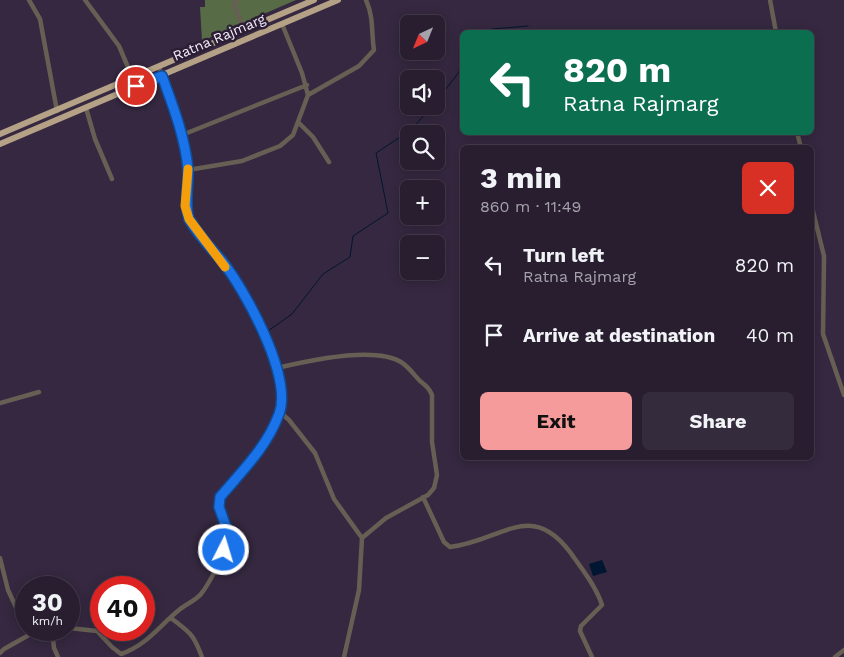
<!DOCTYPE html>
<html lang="en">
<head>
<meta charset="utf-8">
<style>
  body { margin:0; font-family:"Work Sans",sans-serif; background:#342b3c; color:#f1f3f6; height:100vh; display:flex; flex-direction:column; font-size:19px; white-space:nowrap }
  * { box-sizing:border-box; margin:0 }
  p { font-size:16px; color:#a5a2ab }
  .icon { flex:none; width:28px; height:28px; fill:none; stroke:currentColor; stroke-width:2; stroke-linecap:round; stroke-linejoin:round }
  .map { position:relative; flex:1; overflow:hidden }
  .panel { position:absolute; left:460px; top:145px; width:354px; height:315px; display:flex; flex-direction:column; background:#281e30; border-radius:8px; box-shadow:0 2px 12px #0003,0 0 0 1px #443c4c }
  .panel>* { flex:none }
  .guide { position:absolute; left:460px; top:30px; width:354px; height:105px; border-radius:8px; box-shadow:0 2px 12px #0003,0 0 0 1px #443c4c; background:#0b6e4f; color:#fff; overflow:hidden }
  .needle { width:32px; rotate:223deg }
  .tools { position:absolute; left:400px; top:15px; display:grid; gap:10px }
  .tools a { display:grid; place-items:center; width:45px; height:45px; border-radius:8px; background:#281e30; box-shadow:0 2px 12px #0003,0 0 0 1px #443c4c; font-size:25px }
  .speed { position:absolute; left:15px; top:576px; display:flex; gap:10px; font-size:25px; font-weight:700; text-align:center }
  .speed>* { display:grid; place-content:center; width:65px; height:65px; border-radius:50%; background:#281e30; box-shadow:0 2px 12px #0003,0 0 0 1px #443c4c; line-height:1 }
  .speed small { font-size:12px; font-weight:400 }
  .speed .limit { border:8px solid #d22; background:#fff; color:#111 }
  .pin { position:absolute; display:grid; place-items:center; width:42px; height:42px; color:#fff; margin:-21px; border:2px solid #fff; border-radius:50%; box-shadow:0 1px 5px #0007 }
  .me { position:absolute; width:55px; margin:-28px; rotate:5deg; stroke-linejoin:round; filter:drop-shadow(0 0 4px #0008) }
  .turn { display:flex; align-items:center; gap:18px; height:105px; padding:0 20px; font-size:22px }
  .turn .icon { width:65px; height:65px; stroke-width:2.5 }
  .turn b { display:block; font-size:35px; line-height:42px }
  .round { display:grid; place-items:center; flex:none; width:52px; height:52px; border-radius:8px; background:#342b3c }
  .summary { display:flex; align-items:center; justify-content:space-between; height:85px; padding:0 20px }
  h1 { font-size:30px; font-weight:700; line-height:38px }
  .cta { display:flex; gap:10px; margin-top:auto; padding:10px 20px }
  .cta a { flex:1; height:58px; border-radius:8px; background:#f59b9c; color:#111; font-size:20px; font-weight:700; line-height:58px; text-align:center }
  .cta a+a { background:#342b3c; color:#f1f3f6 }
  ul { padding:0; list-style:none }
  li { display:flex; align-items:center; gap:15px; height:70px; padding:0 20px }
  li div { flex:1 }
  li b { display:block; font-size:19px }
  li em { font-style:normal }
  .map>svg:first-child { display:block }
  .forest { fill:#576b47 }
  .water { fill:#011630 }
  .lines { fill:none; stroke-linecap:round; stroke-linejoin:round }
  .stream { stroke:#011630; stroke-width:1 }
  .minor { stroke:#675f54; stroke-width:4.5 }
  .highway { stroke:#b4a186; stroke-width:6 }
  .route-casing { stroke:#114b97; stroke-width:12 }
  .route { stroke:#1a73e8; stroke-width:9 }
  .slow { stroke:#f59e0b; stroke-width:9 }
  .labels { text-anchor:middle; stroke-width:5; stroke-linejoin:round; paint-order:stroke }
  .street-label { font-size:14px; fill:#f3ebfa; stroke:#2b1e35 }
</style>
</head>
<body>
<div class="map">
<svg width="844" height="657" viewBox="0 0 844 657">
  <rect width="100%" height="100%" fill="#352840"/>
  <path class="forest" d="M205,0H296L202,41L200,7H205Z"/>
  <path class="water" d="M602,560L607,572L593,576L589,564Z"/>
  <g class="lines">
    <path class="stream" d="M487,32L492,29L528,26
      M436,102L459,72L462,54
      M268,331L292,314L323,274L350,257L353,236L388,213L376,153L411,130L432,106"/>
    <path class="minor" d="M29,0L40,19L57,111
      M85,0L119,46L136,86
      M237,0L234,4L244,30
      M770,0L776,32
      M282,24L302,73L308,95
      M86,108L95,139L112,179
      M299,123L313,137L329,162
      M797,132L801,148
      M182,135L307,85
      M188,170L242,161L280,146L293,135L308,95L359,66L374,50C371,31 374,18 366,0
      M811,203L824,256L823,334L844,395
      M277,368C306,361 375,346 401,362C409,367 414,375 420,381C426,386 429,388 432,395V442L437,475L434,488L428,495L386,518L362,538
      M0,403L39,392
      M280,412L289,420L315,453L334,499L362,538L359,590L344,657
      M423,497L444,542L450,547C503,541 533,496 575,559C585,573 597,589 602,605L581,626L580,631L592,657
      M0,558L8,590L26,629
      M171,618C190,633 193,633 202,657
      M69,628L97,631L112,647L121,654C147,645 159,626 179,610C186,604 195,601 201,594C209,584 229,547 229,534C228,521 218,512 220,497C242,471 267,447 279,414C293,377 245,290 222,261C211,247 198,235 189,219C183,198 189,177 186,155C181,124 168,96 159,67
      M52,630L54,648L58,657
      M29,635L52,630
      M0,653L4,649L29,635L27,630
      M835,657L844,650"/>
    <path class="highway" d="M0,134L314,0
      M0,144L338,0"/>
  </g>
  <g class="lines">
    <g class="route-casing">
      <path id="route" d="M136,86L162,76C173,106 185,137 188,169C189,187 184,202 189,219C198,235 210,247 222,261C245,290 293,377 279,414C267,447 242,471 220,497L219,507L229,535L224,550"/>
    </g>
    <use href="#route" class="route"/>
    <path class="slow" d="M188,169L185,206L189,219L225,267"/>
  </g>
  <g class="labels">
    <g class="street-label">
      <text transform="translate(219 37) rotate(-23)" y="5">Ratna Rajmarg</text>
    </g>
  </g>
</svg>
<div class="tools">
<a><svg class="needle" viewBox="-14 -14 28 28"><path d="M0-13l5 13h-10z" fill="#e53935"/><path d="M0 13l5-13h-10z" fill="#a5a2ab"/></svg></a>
<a><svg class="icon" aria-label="sound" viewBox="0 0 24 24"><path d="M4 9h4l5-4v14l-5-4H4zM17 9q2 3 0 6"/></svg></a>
<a><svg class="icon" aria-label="search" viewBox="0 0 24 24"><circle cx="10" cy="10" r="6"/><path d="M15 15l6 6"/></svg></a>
<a>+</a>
<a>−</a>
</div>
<div class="speed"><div>30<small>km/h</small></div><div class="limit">40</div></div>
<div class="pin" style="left:136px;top:86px;background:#d93025"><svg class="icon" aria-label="arrive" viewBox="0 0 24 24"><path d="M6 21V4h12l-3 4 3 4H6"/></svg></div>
<svg class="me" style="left:224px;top:550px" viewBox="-20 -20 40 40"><circle r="17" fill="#1a73e8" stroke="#fff" stroke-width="3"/><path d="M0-11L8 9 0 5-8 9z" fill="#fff"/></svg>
<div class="guide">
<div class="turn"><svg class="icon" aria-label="left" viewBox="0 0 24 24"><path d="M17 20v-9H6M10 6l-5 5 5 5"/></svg><div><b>820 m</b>Ratna Rajmarg</div></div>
</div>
<section class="panel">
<div class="summary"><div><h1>3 min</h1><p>860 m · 11:49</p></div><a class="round" style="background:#d93025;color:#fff"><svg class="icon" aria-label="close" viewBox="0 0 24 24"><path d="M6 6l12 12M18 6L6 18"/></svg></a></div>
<ul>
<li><svg class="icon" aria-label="left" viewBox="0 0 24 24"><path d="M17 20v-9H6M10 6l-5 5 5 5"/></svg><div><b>Turn left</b><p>Ratna Rajmarg</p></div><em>820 m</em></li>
<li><svg class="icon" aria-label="arrive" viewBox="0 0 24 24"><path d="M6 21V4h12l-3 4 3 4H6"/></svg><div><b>Arrive at destination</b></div><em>40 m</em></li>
</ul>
<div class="cta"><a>Exit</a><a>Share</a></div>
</section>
</div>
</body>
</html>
